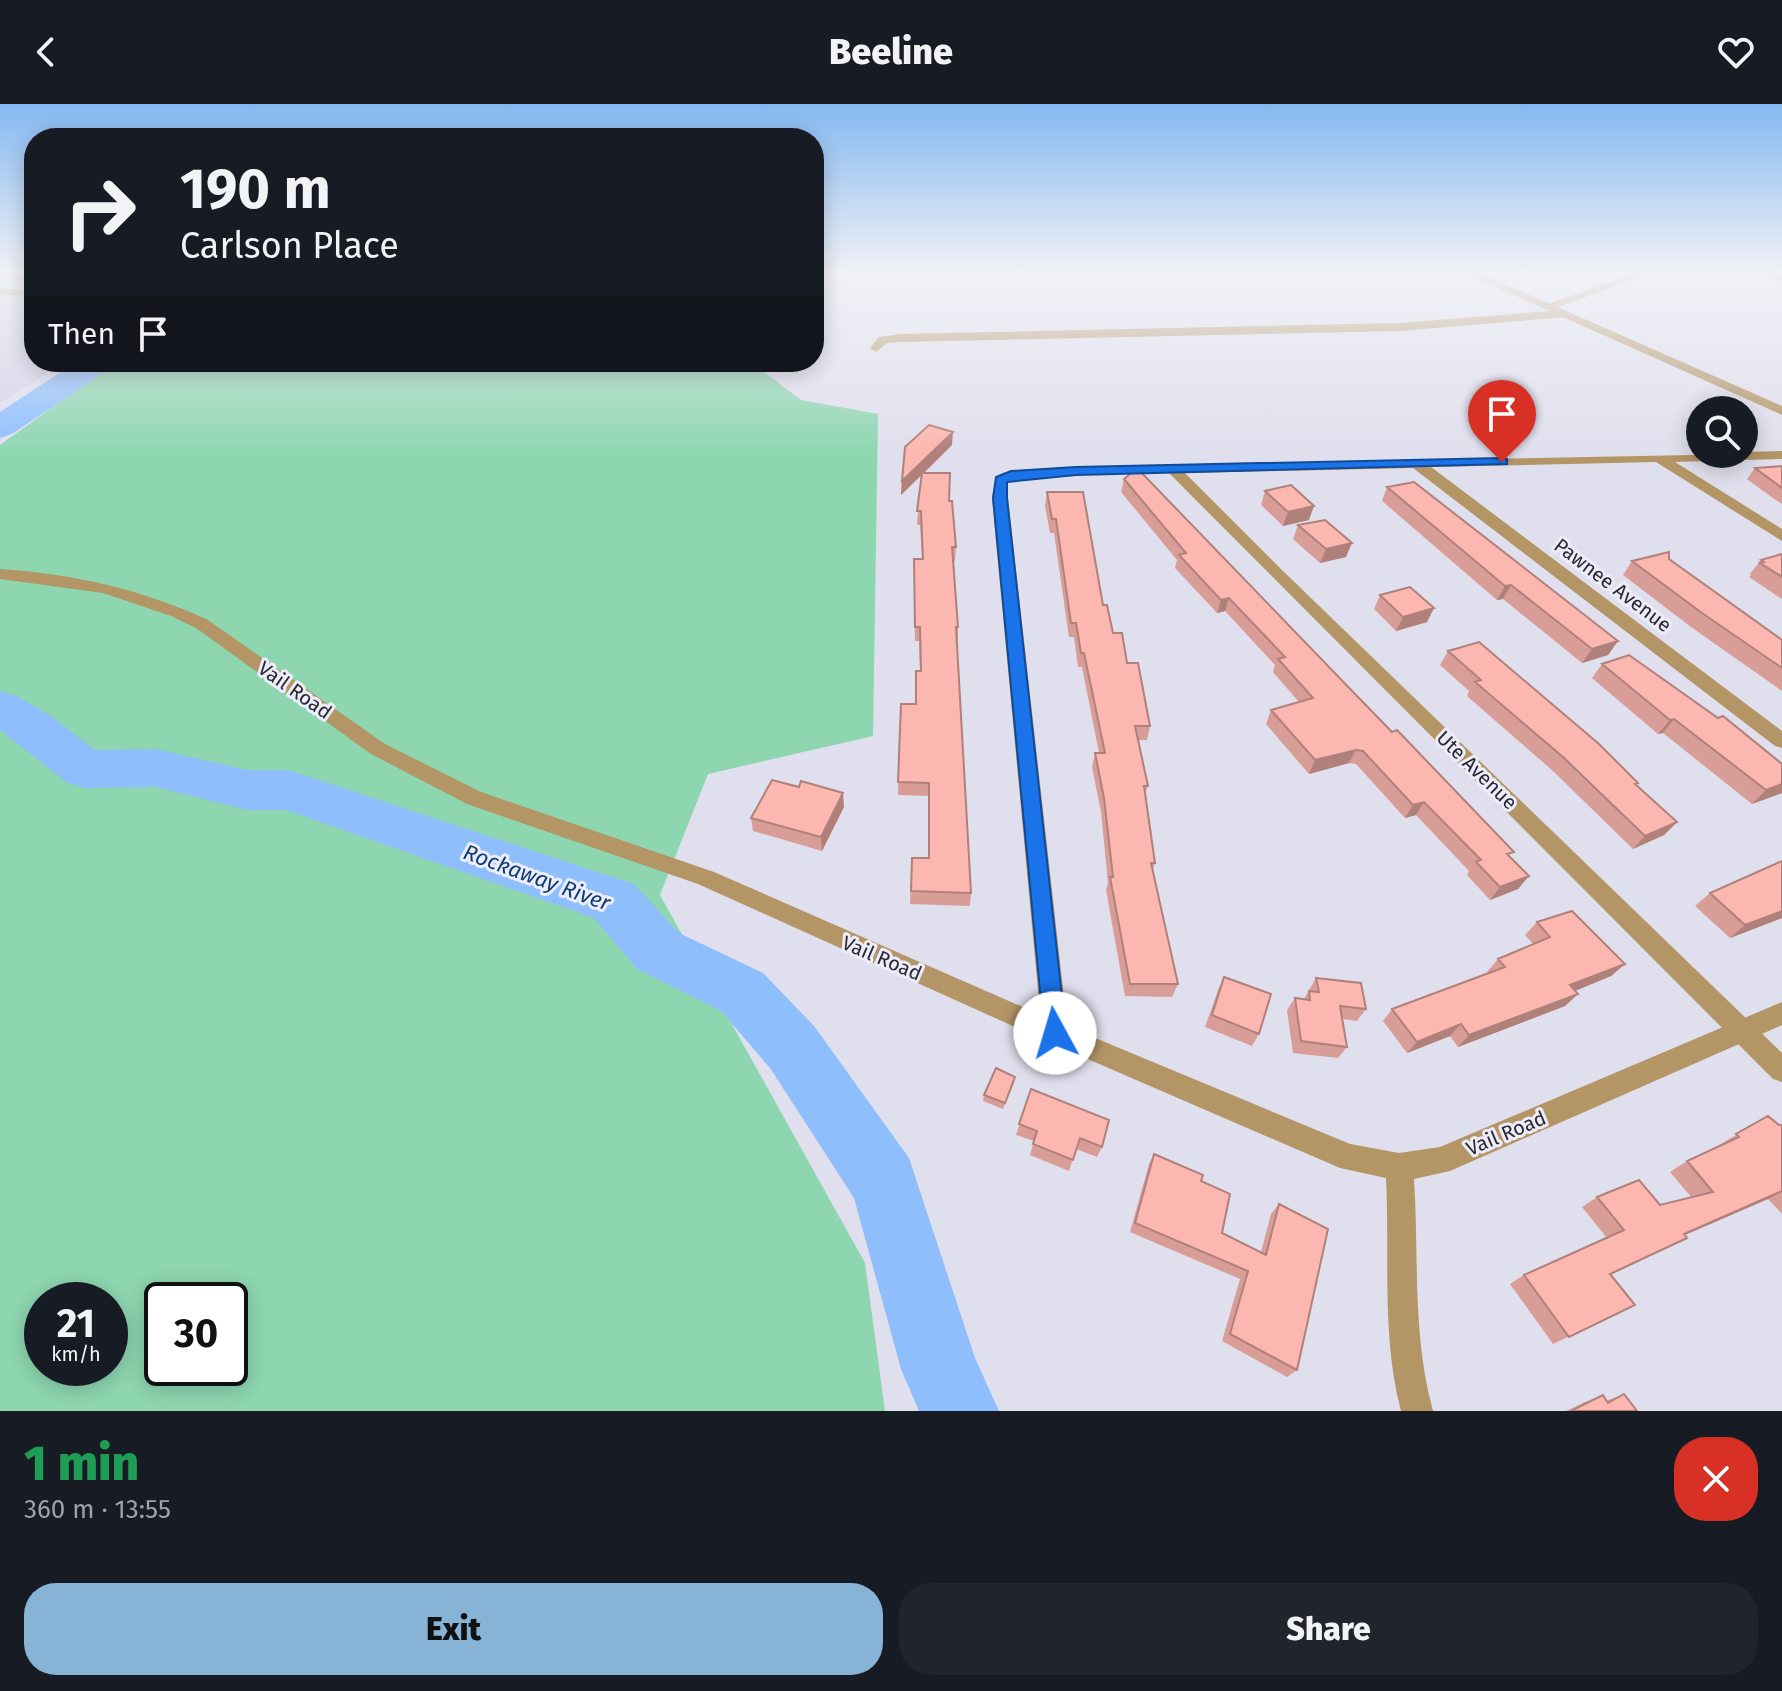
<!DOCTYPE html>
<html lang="en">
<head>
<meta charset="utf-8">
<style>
  body { margin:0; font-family:"Fira Sans",sans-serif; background:#20242c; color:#f1f3f6; height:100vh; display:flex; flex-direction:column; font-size:30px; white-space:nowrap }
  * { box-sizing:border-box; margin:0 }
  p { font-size:26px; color:#9ea1a6 }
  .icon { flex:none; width:44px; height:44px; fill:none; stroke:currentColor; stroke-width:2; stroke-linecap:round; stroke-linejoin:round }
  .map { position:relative; height:1307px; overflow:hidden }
  .details { display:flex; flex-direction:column; background:#171b24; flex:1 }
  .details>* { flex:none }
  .banner { position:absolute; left:24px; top:24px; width:800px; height:244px; border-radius:32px; box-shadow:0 4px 20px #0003; background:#171b24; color:#f1f3f6; overflow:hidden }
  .buttons { position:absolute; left:1686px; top:292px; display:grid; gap:16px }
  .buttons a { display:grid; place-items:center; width:72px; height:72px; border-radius:50%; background:#171b24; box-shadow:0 4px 20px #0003; font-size:40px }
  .speed { position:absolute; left:24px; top:1178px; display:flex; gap:16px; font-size:40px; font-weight:700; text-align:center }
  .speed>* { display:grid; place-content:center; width:104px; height:104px; border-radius:50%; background:#171b24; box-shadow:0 4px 20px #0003; line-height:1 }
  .speed small { font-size:20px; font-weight:400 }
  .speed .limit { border:4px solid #111; border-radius:12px; background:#fff; color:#111 }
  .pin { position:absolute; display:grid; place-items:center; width:68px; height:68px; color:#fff; margin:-82px -34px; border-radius:50% 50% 50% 0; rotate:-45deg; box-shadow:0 0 8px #0007 }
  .pin .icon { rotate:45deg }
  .me { position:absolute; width:88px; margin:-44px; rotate:354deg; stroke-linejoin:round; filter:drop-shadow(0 0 6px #0008) }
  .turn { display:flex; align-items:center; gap:28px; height:168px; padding:0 24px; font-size:36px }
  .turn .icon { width:104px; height:104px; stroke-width:2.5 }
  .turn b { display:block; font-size:56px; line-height:68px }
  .then { display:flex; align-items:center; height:76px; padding:0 24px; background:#0003; gap:16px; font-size:30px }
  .round { display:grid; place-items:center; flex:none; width:84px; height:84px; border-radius:32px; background:#20242c }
  .overview { display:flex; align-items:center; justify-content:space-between; height:136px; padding:0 24px }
  h1 { font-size:48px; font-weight:800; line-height:60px; color:#1e9e55 }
  .cta { display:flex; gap:16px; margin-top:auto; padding:16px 24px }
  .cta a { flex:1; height:92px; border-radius:32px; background:#87b3d7; color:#111; font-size:32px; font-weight:800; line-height:92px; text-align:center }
  .cta a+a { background:#20242c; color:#f1f3f6 }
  header { display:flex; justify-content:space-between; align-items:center; height:104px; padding:0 24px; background:#171b24; font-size:36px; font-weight:800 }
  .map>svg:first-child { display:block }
  .built { fill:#d4d3e7 }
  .green { fill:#8dd6b0; fill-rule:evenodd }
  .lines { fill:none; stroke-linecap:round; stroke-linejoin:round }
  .river { fill:#8ebefb; fill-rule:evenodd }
  .service { fill:#b39566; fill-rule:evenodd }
  .minor { fill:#b39566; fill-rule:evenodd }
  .tertiary { fill:#b39566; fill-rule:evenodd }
  .wall { fill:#d99d97 }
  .shaded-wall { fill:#b0807b }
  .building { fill:#fcb7b0; stroke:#b0807b; stroke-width:2 }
  .route { fill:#1a73e8; stroke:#114b97; stroke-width:2 }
  .labels { text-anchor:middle; stroke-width:6; stroke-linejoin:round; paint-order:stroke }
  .street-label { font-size:20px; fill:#29292e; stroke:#edecfa }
  .water-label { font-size:22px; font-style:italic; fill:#0d3d73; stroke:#edecfa }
</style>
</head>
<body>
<header><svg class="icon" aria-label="back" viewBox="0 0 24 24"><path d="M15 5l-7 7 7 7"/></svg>Beeline<svg class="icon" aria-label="heart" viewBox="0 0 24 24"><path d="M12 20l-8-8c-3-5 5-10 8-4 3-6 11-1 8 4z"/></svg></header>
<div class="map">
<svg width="1782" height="1307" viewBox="0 0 1782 1307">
  <rect width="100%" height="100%" fill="#e0dfed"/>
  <path class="built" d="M0,167H34V258H67L0,299Z"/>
  <path class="green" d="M115,258H751L801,296L878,310L873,632L708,670L660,791L865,1159L885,1307H0V341ZM42,1196H110V1264H42ZM162,1196H230V1264H162Z"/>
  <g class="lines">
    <path class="river" d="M76,258H114L109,265L12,330L0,334V308Z
      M0,587L17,592L52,613L95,646L155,645L248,666H288L634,780L679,829L763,869L814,922L909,1054L975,1254L999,1307H919L901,1265L854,1094L770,964L721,907L637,865L594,814L286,706H248L155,683L84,684L66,678L0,626Z"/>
    <path class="service" d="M0,184L34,187V193L0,190Z"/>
    <path class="minor" d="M1640,167H1657L1550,206L1540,203Z
      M1754,167H1770L1782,172V179Z
      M1563,206L1567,207V213L1399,227L900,238L887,239L876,248L870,244L879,233L900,230L1399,219Z
      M1782,347V355L1675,358L1782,425V437L1656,358L1431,363L1782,627V644L1775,642L1413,364L1185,369L1283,467L1782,949V978L1773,975L1169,369L1076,371L1008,378V394L1068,929L1064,937L1055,941L1046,937L1042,929L992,394L996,373L1011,367L1076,363L1744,350V348Z"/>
    <path class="tertiary" d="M1460,167H1475L1782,302V311Z
      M0,465C74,470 141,485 208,516L385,640L481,688L714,768L1064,921L1350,1040L1399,1049L1440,1043L1782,898V921L1450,1067L1414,1075C1419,1153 1412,1231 1433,1307H1401C1381,1231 1390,1152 1386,1074L1340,1064L1046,937L698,780L467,700L371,650L196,524L171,512L103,489L0,475Z"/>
  </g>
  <path class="wall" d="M4,167H34V178L10,176Z
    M952,341L924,369L949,397L956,443L955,457H954L958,523V537H957L971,789L970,802L910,800L912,754H929V692L898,691L901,600H916V567H920L919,537H915L914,468L922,455L920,421H917L921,371L901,391L902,377Z
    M1782,362V400L1770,392L1747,375L1755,364Z
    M1124,375L1529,772L1518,785L1490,796L1467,771L1469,767L1416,711L1405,714L1356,660L1349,659L1309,670L1266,620L1271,606L1299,598L1273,568L1275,561L1225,507L1217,509L1175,464L1177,456L1121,388Z
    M1387,383L1618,537L1608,551L1582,559L1503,495L1497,496L1382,397Z
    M1265,387L1309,416L1283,422L1261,401Z
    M1047,388L1103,501L1113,529L1127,559L1150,622L1147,636H1138L1148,682L1145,690L1155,759L1153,766L1178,880L1172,893L1125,892L1106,786L1108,779L1101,708L1092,663L1095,649H1099L1082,563H1078L1074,533H1069L1054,429H1050L1045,402Z
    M1298,421L1346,453L1320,459L1293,435Z
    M1782,450V495L1749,473L1751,471L1750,470L1761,456Z
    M1669,455L1782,536V587L1691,523L1623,471L1632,457Z
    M1380,491L1427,518L1396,527L1374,505Z
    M1448,547L1636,681L1677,718L1664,731L1633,745L1553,667L1467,592L1469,587L1440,561Z
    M1602,560L1782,660V689L1752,700L1663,629L1658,630L1592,574Z
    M844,703L822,747L753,727L751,714Z
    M1710,789L1782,814L1730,834L1695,802Z
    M1537,818L1625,860L1611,872L1575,887L1578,890L1565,902L1458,943L1450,932L1407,949L1383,917L1392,905L1488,869L1487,868L1498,855L1533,840L1525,831Z
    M1224,873L1259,930L1252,942L1205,923L1218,886Z
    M1316,874L1366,905L1357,917L1343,915L1347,943L1338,954L1293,949L1287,906L1295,894L1304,895Z
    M1014,979L1003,1005L983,997L984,991Z
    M1031,985L1102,1043L1097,1053L1076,1045L1069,1067L1030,1051L1034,1037L1016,1031Z
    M1768,1012L1779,1021H1782V1110L1768,1095L1685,1131L1687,1134L1611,1171L1635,1201L1553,1240L1510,1180L1524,1171L1607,1134L1582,1103L1597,1093L1660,1101L1691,1093L1670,1068L1687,1057L1720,1042L1719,1041Z
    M1154,1050L1201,1077L1222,1129L1261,1148L1271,1110L1279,1100L1297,1266L1287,1273L1222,1237L1240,1175L1130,1128L1149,1060Z
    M1624,1290L1637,1307H1566L1585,1298L1603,1291L1606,1297Z"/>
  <path class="shaded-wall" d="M953,328L952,341L901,391L902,377Z
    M1314,402L1309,416L1283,422L1288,408Z
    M1352,439L1346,453L1320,459L1326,445Z
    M1511,481L1503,495L1497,496L1505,482Z
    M1229,494L1225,507L1217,509L1221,496Z
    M1434,504L1427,518L1396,527L1403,513Z
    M1618,537L1608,551L1582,559L1592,545Z
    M1674,615L1663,629L1658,630L1670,616Z
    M1356,646L1349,659L1309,670L1315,656Z
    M1782,680V689L1752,700L1766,686Z
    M843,689L844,703L822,747L821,733Z
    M1424,698L1416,711L1405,714L1413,701Z
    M1677,718L1664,731L1633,745L1645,732Z
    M1529,772L1518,785L1490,796L1500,783Z
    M1782,807V814L1730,834L1745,821Z
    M1625,860L1611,872L1558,894L1570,881Z
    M1578,890L1565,902L1458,943L1469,931Z
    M1461,920L1450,932L1407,949L1417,938Z
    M1782,1087L1768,1095L1666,1139L1684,1130Z"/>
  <path class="building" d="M929,321L953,328L902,377L905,343Z
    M1782,362V384L1755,364Z
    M1137,364L1356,591L1392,628L1397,626L1514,748L1507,750L1529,772L1500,783L1476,758L1481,756L1424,698L1413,701L1363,647L1356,646L1315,656L1271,606L1313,594L1278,555L1285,553L1229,494L1221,496L1179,451L1186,449L1124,375Z
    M922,369H950L949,397H952L956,443H952L958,523H956L971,789L911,787L912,754H929V679L898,678L901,600H916V567H921L920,523H915L914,455H923L921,407H917Z
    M1414,378L1618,537L1592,545L1511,481L1505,482L1387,383Z
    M1291,381L1314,402L1288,408L1265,387Z
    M1047,388H1083L1103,501H1107L1113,529H1122L1127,559H1138L1150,622H1135L1148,682H1144L1155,759H1151L1178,880H1130L1110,773H1113L1104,694L1095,649H1105L1084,549H1081L1076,519H1071L1056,415H1052Z
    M1325,416L1352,439L1326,445L1298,421Z
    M1669,448V455L1782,536V564L1702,509L1632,457Z
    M1782,450V473L1760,459L1764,458L1761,456Z
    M1410,483L1434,504L1403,513L1380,491Z
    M1479,538L1599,640L1638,679L1635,680L1677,718L1645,732L1563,653L1475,578L1481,576L1448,547Z
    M1629,551L1718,614L1723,612L1782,660V680L1766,686L1674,615L1670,616L1602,560Z
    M772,676L799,683L801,677L843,689L821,733L751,714Z
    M1782,757V807L1745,821L1710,789Z
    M1572,807L1625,860L1570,881L1578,890L1469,931L1461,920L1417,938L1392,905L1505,863L1498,855L1550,833L1537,818Z
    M1224,873L1271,890L1259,930L1212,911Z
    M1316,874L1361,879L1366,905L1340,902L1347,943L1301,937L1295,894L1310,896L1309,887L1319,888Z
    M996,964L1015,973L1005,999L984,991Z
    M1031,985L1109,1016L1102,1043L1080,1034L1073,1056L1033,1040L1037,1027L1019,1020Z
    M1768,1012L1779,1021H1782V1087L1684,1130L1687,1134L1610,1170L1635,1201L1569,1233L1524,1171L1624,1126L1597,1093L1639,1076L1660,1101L1713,1088L1687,1057L1739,1033L1736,1030Z
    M1154,1050L1203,1071L1201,1077L1230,1090L1222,1129L1266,1151L1279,1100L1328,1125L1297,1266L1230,1230L1248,1167L1135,1119Z
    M1624,1290L1637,1307H1571L1603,1291L1608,1299Z"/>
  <linearGradient id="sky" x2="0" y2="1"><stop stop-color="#84b8f0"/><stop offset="0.48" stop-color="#f1f1f7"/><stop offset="1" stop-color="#f1f1f7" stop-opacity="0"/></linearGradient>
  <rect width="1782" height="350" fill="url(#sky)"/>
  <path class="route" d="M1502,354L1507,355V360L1076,371L1007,378V394L1066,929L1063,937L1055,940L1047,937L1044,929L993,394L996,373L1011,367L1076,363Z"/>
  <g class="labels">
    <g class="street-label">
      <text transform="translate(1613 481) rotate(37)" y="7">Pawnee Avenue</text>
      <text transform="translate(295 586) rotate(35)" y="7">Vail Road</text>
      <text transform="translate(1477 666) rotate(44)" y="7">Ute Avenue</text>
      <text transform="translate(882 854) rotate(23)" y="7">Vail Road</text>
      <text transform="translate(1506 1029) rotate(-23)" y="7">Vail Road</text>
    </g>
    <g class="water-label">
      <text transform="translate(537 773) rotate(20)" y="8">Rockaway River</text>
    </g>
  </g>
</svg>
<div class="buttons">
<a><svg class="icon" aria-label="search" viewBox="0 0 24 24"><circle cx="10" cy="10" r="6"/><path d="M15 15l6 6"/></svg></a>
</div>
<div class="speed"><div>21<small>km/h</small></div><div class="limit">30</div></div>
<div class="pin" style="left:1502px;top:358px;background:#d93025"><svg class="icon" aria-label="arrive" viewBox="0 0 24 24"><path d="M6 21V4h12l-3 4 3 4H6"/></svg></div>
<svg class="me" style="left:1055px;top:929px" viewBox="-20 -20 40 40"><circle r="19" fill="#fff"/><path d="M0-13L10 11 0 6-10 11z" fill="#1a73e8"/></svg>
<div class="banner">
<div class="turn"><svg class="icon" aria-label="right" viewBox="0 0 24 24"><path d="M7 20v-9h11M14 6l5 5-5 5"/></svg><div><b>190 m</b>Carlson Place</div></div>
<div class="then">Then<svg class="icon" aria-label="arrive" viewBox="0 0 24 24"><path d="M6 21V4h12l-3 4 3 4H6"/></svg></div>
</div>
</div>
<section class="details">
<div class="overview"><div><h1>1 min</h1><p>360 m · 13:55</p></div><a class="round" style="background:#d93025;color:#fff"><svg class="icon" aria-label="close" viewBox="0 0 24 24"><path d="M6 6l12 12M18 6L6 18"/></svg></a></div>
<div class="cta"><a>Exit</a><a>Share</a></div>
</section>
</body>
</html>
